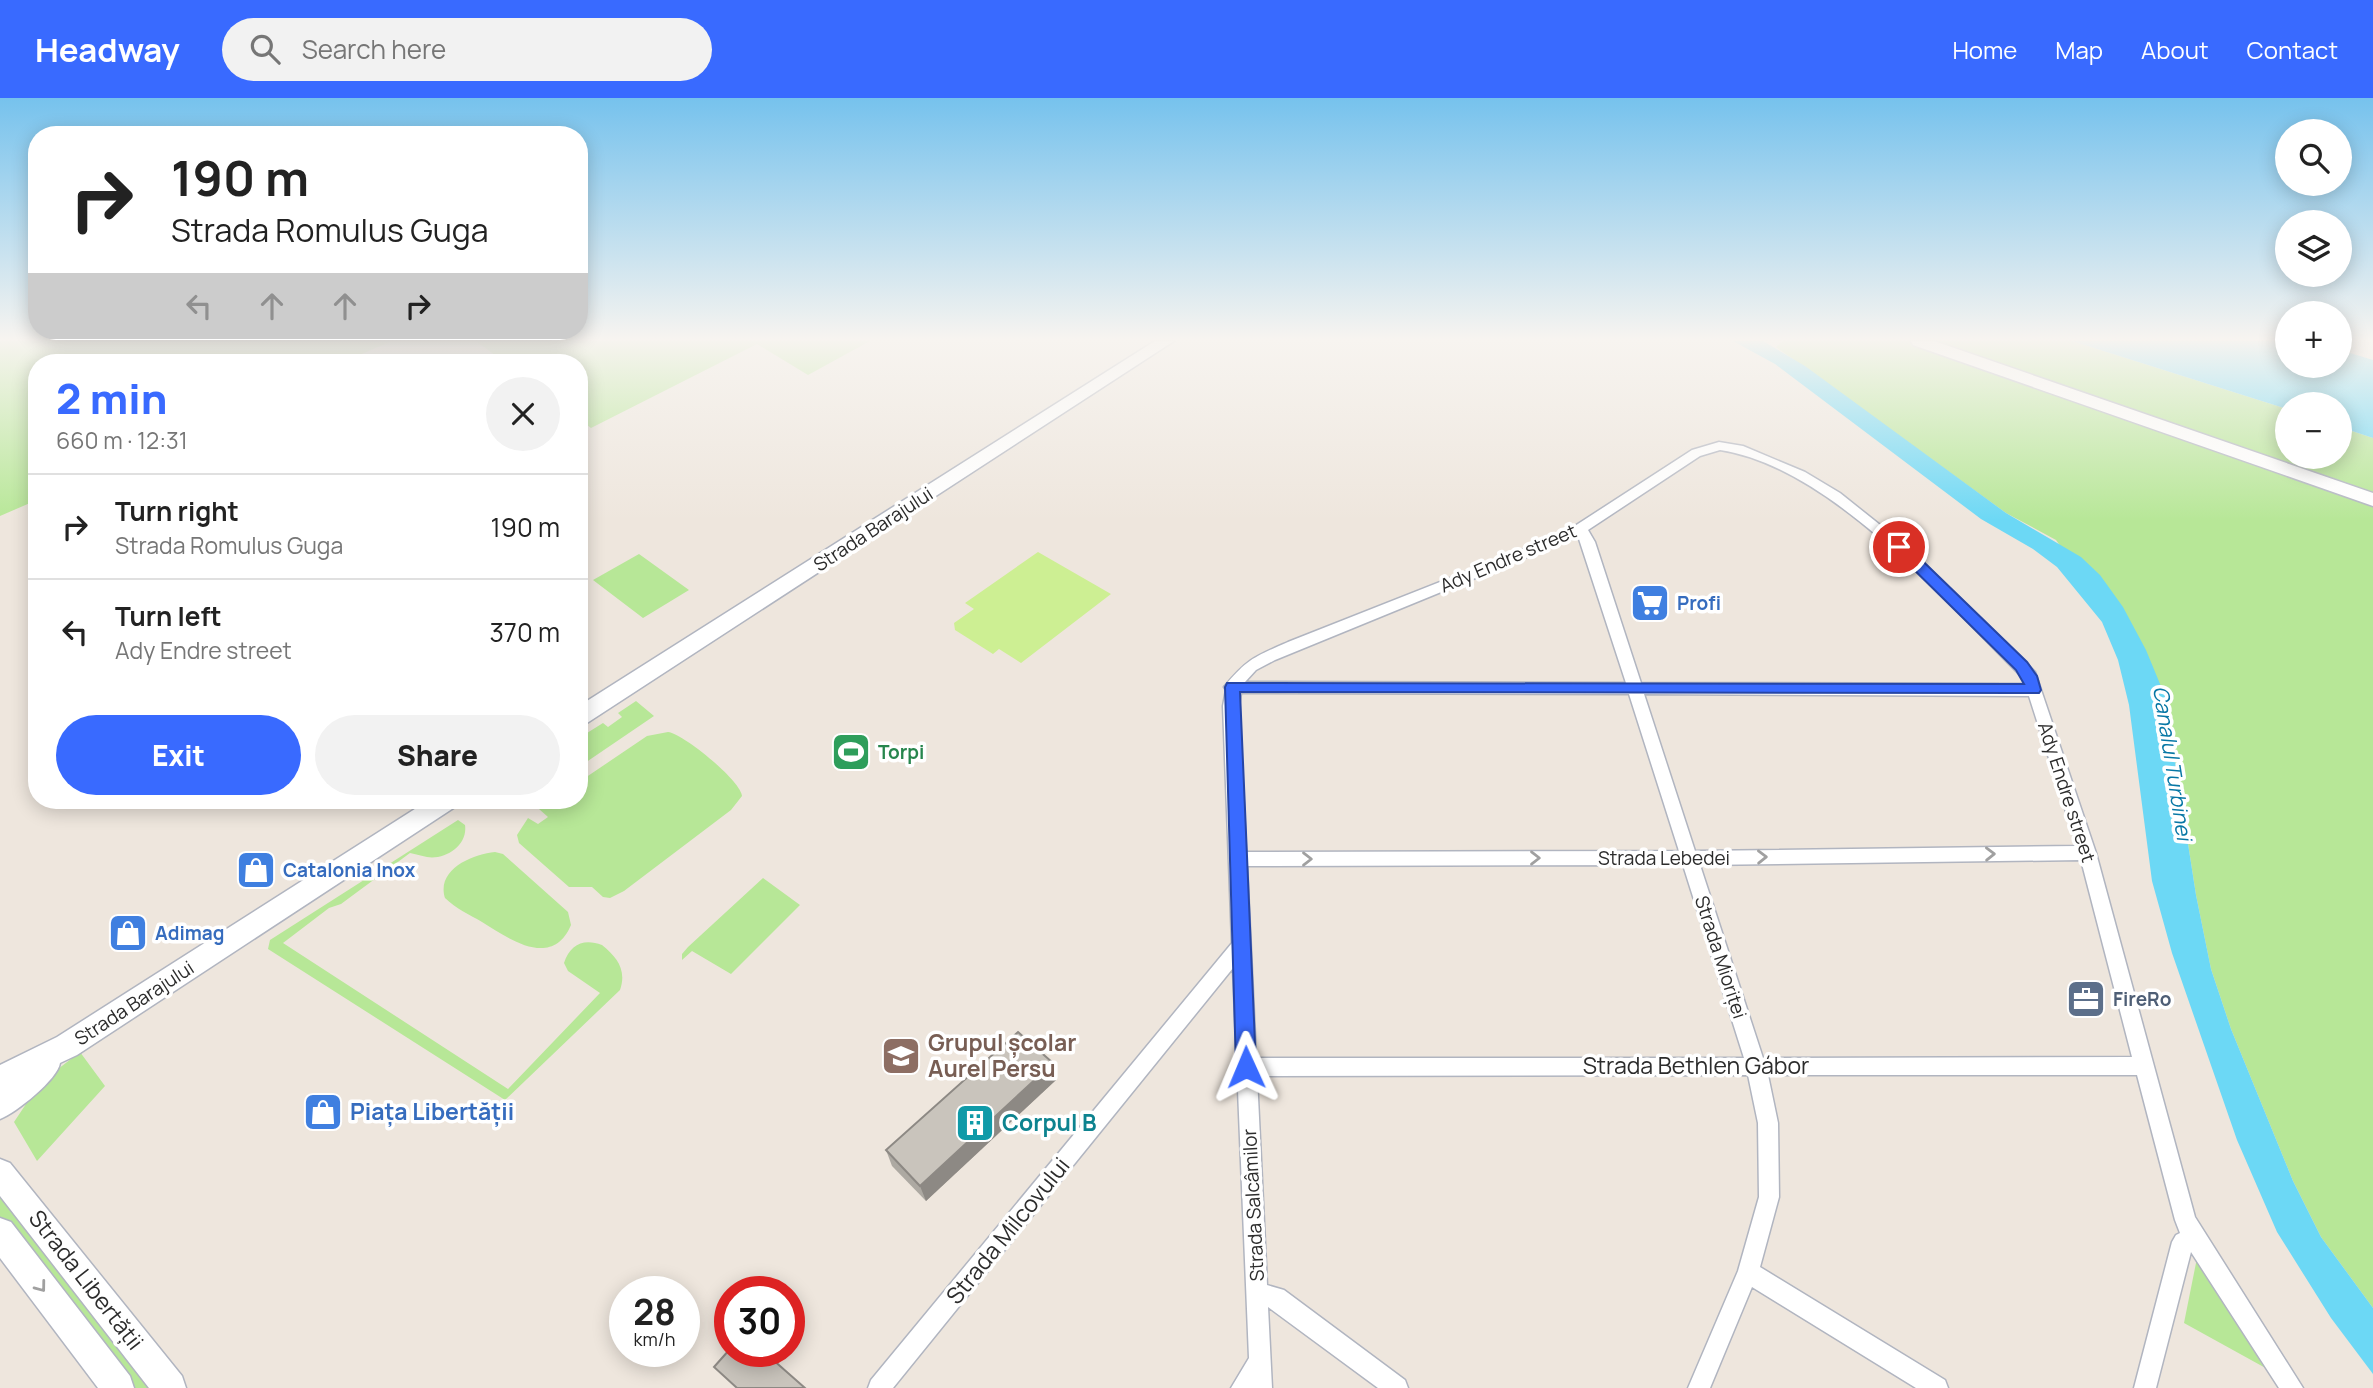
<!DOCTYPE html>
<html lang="en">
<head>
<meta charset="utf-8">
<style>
  body { margin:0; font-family:Manrope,sans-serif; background:#f2f2f2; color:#222; height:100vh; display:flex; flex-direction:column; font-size:26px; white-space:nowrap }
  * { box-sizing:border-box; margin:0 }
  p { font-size:23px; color:#767676 }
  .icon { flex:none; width:38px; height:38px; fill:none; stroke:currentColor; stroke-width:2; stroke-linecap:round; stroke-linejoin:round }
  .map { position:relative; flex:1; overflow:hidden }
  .sheet { position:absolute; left:28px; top:256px; width:560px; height:455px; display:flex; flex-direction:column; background:#fff; border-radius:28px; box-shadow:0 4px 18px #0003 }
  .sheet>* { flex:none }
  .guide { position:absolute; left:28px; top:28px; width:560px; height:214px; border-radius:28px; box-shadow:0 4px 18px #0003; background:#fff; color:#222; overflow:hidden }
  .controls { position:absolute; left:2275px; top:21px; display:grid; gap:14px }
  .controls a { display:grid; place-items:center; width:77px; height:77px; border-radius:50%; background:#fff; box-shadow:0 4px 18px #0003; font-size:35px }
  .speed { position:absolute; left:609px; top:1178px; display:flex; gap:14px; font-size:35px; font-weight:700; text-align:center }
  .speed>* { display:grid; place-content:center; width:91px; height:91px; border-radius:50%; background:#fff; box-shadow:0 4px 18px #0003; line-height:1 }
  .speed small { font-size:18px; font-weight:400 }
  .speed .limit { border:10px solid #d22; background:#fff; color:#111 }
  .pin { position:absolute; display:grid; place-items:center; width:60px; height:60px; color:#fff; margin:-30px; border:4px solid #fff; border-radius:50%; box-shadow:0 2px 7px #0007 }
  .me { position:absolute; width:77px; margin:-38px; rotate:359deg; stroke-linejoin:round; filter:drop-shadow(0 0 5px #0008) }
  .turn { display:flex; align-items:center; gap:24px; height:147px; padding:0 28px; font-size:32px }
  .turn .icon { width:91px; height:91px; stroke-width:2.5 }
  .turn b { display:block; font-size:49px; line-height:60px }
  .lanes { display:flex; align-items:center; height:66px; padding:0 28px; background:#0003; justify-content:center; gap:35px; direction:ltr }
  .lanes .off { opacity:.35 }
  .round { display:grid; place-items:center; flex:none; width:74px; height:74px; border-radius:37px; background:#f2f2f2 }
  .headline { display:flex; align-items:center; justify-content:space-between; height:119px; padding:0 28px }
  h1 { font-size:42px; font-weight:800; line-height:52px; color:#396aff }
  .primary-button { display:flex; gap:14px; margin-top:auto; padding:14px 28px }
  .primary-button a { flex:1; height:80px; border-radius:42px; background:#396aff; color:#fff; font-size:28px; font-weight:800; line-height:80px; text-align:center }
  .primary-button a+a { background:#f2f2f2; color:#222 }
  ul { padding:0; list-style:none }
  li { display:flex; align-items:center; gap:21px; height:105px; padding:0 28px; border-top:2px solid #e0e0e0 }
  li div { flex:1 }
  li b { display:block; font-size:26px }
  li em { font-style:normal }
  header { display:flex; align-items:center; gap:42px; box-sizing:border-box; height:98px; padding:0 35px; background:#396aff; color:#fff }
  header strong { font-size:33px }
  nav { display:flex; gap:38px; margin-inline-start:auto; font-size:24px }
  .search { width:490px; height:63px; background:#f2f2f2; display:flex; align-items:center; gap:18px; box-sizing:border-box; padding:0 24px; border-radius:38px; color:#767676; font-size:26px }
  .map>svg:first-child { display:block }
  .green { fill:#b7e797 }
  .pitch { fill:#cdef93 }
  .water { fill:#6cd8f5 }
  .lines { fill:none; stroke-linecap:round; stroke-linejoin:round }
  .street-casing { stroke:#b1b5c0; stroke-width:3 }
  .secondary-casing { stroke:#b1b5c0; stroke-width:3 }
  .street { fill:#fff; fill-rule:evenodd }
  .secondary { fill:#fff; fill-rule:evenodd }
  .wall { fill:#ada9a2 }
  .shaded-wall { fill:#8d8984 }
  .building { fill:#c9c4bc; stroke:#8d8984; stroke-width:2 }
  .oneway { stroke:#a0a0a0 }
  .route { fill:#396aff; stroke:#2545a6; stroke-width:2 }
  .labels { text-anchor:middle; stroke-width:7; stroke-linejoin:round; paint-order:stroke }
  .street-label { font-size:19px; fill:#2c2c2c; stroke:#fff }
  .shop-label { font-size:19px; font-weight:bold; fill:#366cbe; stroke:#fff; text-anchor:start }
  .leisure-label { font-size:19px; font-weight:bold; fill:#27864d; stroke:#fff; text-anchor:start }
  .service-label { font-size:19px; font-weight:bold; fill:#4e5e75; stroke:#fff; text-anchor:start }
  .water-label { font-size:21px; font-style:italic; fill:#0777a5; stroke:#fff }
  .near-education-label { font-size:23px; font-weight:bold; fill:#785e54; stroke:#fff; text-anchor:start }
  .near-street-label { font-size:23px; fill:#2c2c2c; stroke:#fff }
  .near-shop-label { font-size:23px; font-weight:bold; fill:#366cbe; stroke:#fff; text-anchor:start }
  .near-culture-label { font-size:23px; font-weight:bold; fill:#0d838f; stroke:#fff; text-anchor:start }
</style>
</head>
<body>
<header>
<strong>Headway</strong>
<div class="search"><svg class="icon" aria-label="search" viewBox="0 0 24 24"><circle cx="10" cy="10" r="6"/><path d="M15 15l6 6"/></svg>Search here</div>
<nav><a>Home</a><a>Map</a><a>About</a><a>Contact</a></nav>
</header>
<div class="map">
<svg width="2373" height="1290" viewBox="0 0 2373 1290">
  <rect width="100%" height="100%" fill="#eee6dd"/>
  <path class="green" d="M0,243H392L343,264H37V402L0,418Z
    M476,243H870L808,277L757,246L591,330L579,321V264H504Z
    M1783,243H2072L2287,311V359H2340V329L2373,340V1210L2321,1139L2293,1083L2231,931L2211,871L2196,797L2165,598L2056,442L2006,415L1776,249Z
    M639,456L689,492L643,520L593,482Z
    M636,603L654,618L579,669V640L603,625L608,629L622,619L618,615Z
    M668,634C684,636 741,683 742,698L731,712L624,793L610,800L603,799L592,789H569L519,745L517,737L528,720L538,726L548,719L539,711L553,702H579V684L647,638Z
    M458,722L465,727C468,747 446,762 427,759C421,758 416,756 410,755L341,806L329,810L283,845L508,991L600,895L568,873L564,865C570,846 584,840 602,847C617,859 627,872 620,892L505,1002L268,851L270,842Z
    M495,754L503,756L568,814L571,827C552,872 508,840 482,824C470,817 455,810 445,800C436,772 472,756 495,754Z
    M763,780L800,807L731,876L692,853L682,862V856L688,849Z
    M80,954L105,988L37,1063L14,1024L40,985Z
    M0,1075L170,1290H118L0,1135Z
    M2197,1160L2280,1278L2184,1225Z"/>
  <path class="pitch" d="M1038,454L1111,496L1021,565L999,551L993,556L955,532L954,525L974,511L965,505Z"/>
  <path class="water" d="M1733,243H1763L1805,268L2006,415L2081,459L2100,477L2123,509L2146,552L2165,598L2196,797L2211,871L2231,931L2293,1083L2321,1139L2373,1210V1276L2331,1220L2277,1134L2237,1042L2172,855L2152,783L2129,607L2118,562L2102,524L2057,469L2033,451L1981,421L1775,266Z
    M2072,243H2287V268H2340V252L2373,262V340L2340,329V306H2287V311Z"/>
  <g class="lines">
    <g class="street-casing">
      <path id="street" d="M1719,344L1743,348L1805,374L1840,395L1904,446L2035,574L2096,755L2195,1119L2303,1290H2279L2191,1154L2156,1290H2134L2172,1144L2176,1137L2180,1135L2175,1122L2137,977H1768L1778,1025L1779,1099L1760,1169L1945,1282L1948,1290H1916L1752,1189L1710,1290H1688L1738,1173L1759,1099L1758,1025L1748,977L1257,978L1267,1187L1284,1192L1405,1282L1408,1290H1378L1268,1209L1272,1290H1231L1249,1260L1233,870L893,1290H868L871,1282L1232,845L1223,608L1226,592L1224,589C1247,561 1254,559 1288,544L1564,435L1692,352ZM1720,352C1831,369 1946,504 2023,580L2025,586L1641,585L1595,444L1588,432L1700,358ZM1578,438L1626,585L1245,584L1256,572L1275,562ZM1241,595L1629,596L1679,753L1246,754L1239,608ZM1644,596L2029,598L2077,748L1695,753ZM2081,762L2132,959L1763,960L1700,767ZM1683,767L1744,960H1256L1247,768Z"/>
    </g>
    <g class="secondary-casing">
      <path id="secondary" d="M1155,243H1174L587,625L579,627V608Z
        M1911,243H1934L2373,395V408L1913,247Z
        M429,702H459L455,709L77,957L60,965C58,981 16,1015 0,1021V967L57,939Z
        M0,1061L10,1065L182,1278L186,1290H149L0,1098Z
        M0,1120L11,1124L130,1278L134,1290H98L0,1160Z"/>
    </g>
    <use href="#street" class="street"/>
    <use href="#secondary" class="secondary"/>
  </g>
  <path class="wall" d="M1056,982L926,1103L892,1068L886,1052Z"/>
  <path class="shaded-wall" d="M1053,965L1056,982L926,1103L920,1088Z"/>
  <path class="building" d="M1018,934L1053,965L920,1088L886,1052Z
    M730,1251V1253H763L805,1290H737L714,1269Z"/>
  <defs><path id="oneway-chevron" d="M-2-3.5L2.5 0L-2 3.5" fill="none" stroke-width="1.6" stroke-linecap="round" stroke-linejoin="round" transform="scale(1.75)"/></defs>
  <g class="oneway">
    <use href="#oneway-chevron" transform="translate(1990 756) rotate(-1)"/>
    <use href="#oneway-chevron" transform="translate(1762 759) rotate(-1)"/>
    <use href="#oneway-chevron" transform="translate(1535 760)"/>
    <use href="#oneway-chevron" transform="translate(1307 761)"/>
    <use href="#oneway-chevron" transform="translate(41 1189) rotate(53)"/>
  </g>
  <linearGradient id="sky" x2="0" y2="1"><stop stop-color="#76c2ed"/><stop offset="0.57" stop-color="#f7f4f0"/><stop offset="1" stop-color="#f7f4f0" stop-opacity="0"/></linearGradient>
  <rect width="2373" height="423" fill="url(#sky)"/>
  <path class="route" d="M1899,444L1904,445L2027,564L2037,578L2041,592L2039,595L1240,594L1256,969L1253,975L1246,978L1239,975L1236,969L1225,589L1227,585L2024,586L2016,572L1894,452L1892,449Z"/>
  <defs>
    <g id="supermarket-square" transform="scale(2.0125)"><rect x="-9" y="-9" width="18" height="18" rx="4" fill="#3f7fe0" stroke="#fff"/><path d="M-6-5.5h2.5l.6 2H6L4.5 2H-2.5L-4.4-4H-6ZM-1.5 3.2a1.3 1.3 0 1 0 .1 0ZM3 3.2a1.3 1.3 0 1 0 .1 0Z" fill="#fff"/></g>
    <g id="stadium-square" transform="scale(2.0125)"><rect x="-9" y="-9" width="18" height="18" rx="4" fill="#2e9e5b" stroke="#fff"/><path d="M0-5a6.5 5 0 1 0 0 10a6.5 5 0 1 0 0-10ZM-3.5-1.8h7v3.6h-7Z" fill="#fff"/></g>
    <g id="shop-square" transform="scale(2.0125)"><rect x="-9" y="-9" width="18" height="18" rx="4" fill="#3f7fe0" stroke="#fff"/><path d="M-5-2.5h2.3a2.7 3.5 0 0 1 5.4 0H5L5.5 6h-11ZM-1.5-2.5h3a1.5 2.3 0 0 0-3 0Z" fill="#fff"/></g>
    <g id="office-square" transform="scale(2.0125)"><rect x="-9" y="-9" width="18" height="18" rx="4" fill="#5c6f8a" stroke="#fff"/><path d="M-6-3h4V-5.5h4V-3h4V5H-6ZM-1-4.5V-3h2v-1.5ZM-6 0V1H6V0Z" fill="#fff"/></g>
    <g id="school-square" transform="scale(2.0125)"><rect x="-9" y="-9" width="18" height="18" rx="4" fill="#8d6e63" stroke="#fff"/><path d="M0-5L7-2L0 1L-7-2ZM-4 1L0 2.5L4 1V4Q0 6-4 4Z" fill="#fff"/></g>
    <g id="building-square" transform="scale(2.0125)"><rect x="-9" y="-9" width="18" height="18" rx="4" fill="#0f9aa8" stroke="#fff"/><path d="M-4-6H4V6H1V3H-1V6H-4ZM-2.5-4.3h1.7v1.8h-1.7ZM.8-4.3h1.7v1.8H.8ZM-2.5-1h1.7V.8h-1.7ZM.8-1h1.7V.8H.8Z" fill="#fff"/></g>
  </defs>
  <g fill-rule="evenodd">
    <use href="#supermarket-square" x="1650" y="505"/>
    <use href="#stadium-square" x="851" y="654"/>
    <use href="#shop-square" x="256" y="772"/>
    <use href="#shop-square" x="128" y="835"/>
    <use href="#office-square" x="2086" y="901"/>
    <use href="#school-square" x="901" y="958"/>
    <use href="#shop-square" x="323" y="1014"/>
    <use href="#building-square" x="975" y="1025"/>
  </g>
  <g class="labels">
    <g class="street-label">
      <text transform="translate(873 431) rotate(-33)" y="7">Strada Barajului</text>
      <text transform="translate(1508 460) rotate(-23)" y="7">Ady Endre street</text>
      <text transform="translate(2067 694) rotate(72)" y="7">Ady Endre street</text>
      <text x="1664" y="767">Strada Lebedei</text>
      <text transform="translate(1721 859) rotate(72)" y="7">Strada Mioriței</text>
      <text transform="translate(134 905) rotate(-33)" y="7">Strada Barajului</text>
      <text transform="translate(1253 1107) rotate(-93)" y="7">Strada Salcâmilor</text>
    </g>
    <g class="shop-label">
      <text x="1677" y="512">Profi</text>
      <text x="283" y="779">Catalonia Inox</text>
      <text x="155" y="842">Adimag</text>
    </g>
    <g class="leisure-label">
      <text x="878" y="661">Torpi</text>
    </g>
    <g class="service-label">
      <text x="2113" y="908">FireRo</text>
    </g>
    <g class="water-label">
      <text transform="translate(2172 665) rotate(81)" y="7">Canalul Turbinei</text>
    </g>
    <g class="near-education-label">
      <text x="928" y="953">Grupul școlar<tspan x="928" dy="26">Aurel Persu</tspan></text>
    </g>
    <g class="near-street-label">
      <text x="1696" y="976">Strada Bethlen Gábor</text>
      <text transform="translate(1008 1133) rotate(-51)" y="8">Strada Milcovului</text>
      <text transform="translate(86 1182) rotate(52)" y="8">Strada Libertății</text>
    </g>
    <g class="near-shop-label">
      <text x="350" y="1022">Piața Libertății</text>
    </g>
    <g class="near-culture-label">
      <text x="1002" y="1033">Corpul B</text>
    </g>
  </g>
</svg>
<div class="controls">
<a><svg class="icon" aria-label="search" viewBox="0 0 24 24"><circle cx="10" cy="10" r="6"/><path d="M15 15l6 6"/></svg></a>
<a><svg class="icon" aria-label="layers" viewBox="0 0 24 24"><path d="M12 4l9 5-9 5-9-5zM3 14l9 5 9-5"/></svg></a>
<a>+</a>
<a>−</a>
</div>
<div class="speed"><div>28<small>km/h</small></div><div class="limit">30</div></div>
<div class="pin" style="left:1899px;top:449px;background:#d93025"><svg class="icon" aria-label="arrive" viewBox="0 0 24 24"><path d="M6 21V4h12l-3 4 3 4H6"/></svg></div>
<svg class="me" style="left:1246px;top:969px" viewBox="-20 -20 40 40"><path d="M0-17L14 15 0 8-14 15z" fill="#396aff" stroke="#fff" stroke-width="4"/></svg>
<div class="guide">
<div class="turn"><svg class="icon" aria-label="right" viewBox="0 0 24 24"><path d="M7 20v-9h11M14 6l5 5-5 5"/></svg><div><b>190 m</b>Strada Romulus Guga</div></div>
<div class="lanes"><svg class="icon off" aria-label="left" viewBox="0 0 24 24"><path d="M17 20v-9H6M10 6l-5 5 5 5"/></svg><svg class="icon off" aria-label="ahead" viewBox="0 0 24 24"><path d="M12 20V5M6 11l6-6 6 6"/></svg><svg class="icon off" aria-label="ahead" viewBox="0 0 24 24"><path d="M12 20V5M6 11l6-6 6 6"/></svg><svg class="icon" aria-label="right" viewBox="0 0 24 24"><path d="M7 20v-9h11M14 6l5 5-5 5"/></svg></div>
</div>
<section class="sheet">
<div class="headline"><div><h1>2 min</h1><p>660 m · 12:31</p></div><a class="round"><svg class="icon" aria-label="close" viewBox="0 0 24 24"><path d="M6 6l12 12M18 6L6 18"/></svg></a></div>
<ul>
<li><svg class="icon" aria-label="right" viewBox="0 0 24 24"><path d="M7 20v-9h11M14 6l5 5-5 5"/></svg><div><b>Turn right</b><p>Strada Romulus Guga</p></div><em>190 m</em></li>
<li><svg class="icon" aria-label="left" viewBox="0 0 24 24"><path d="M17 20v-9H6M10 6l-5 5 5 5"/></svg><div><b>Turn left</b><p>Ady Endre street</p></div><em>370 m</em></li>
</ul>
<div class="primary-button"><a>Exit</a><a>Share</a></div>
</section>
</div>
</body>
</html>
